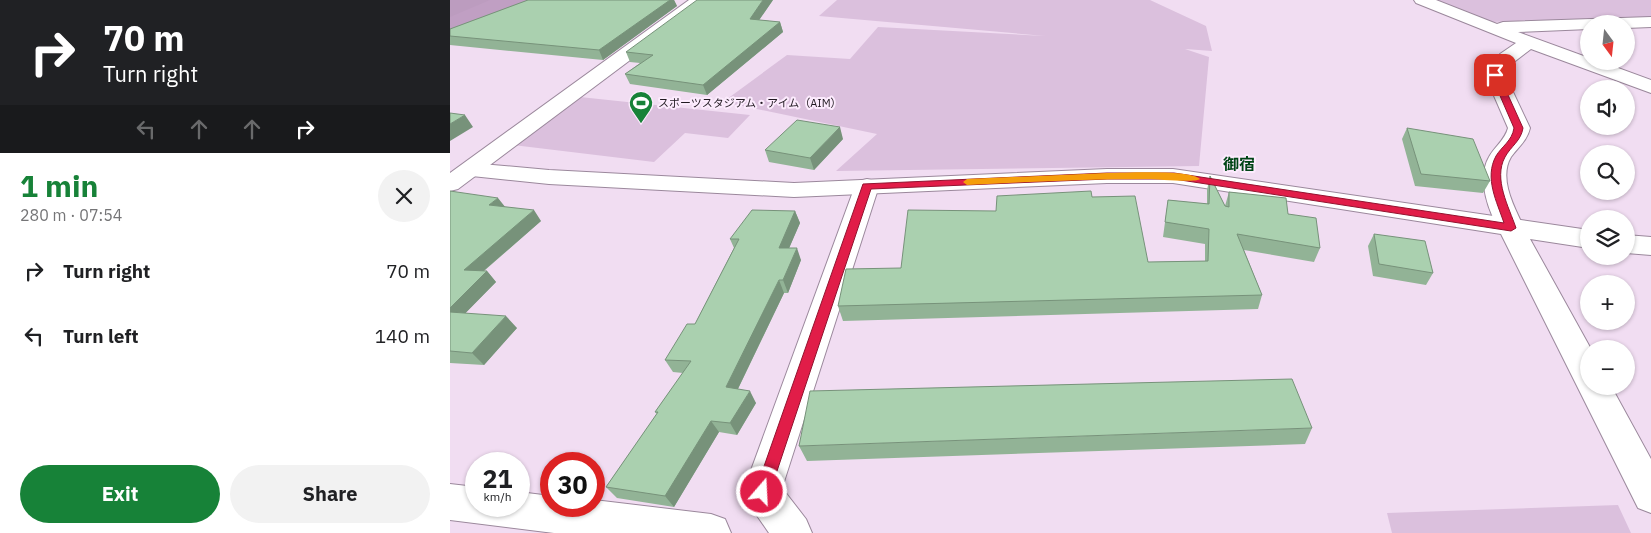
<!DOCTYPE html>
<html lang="en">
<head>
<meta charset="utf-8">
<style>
  body { margin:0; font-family:"IBM Plex Sans","Noto Sans JP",sans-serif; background:#f2f2f2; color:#202124; height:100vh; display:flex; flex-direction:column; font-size:19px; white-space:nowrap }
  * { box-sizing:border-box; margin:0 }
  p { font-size:16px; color:#757577 }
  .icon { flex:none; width:28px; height:28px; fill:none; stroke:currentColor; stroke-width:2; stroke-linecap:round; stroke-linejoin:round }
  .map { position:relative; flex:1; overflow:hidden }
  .panel { display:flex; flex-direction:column; background:#fff; width:450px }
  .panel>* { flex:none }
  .guide { background:#202124; color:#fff; overflow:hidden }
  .needle { width:32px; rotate:165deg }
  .buttons { position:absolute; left:1130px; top:15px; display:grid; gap:10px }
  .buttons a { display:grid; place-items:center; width:55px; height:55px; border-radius:50%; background:#fff; box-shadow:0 1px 4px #0004; font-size:25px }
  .speed { position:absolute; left:15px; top:452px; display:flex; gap:10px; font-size:25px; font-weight:700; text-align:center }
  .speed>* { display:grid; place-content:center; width:65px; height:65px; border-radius:50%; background:#fff; box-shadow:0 1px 4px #0004; line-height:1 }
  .speed small { font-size:12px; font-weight:400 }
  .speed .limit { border:8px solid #d22; background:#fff; color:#111 }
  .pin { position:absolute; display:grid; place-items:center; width:42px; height:42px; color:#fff; margin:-21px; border-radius:10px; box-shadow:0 2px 8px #0006 }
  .me { position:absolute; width:55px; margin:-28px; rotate:19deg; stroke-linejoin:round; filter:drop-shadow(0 0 4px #0008) }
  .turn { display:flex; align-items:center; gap:18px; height:105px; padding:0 20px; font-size:22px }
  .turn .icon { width:65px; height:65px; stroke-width:2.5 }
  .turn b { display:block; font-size:35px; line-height:42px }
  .lanes { display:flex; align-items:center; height:48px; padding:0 20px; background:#0003; justify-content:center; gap:25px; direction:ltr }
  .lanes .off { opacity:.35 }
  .round { display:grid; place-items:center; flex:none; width:52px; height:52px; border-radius:26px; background:#f2f2f2 }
  .headline { display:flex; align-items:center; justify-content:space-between; height:85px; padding:0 20px }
  h1 { font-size:30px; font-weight:700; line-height:38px; color:#178238 }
  .button { display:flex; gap:10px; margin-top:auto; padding:10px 20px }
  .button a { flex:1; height:58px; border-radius:30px; background:#178238; color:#fff; font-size:20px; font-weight:700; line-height:58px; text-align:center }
  .button a+a { background:#f2f2f2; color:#202124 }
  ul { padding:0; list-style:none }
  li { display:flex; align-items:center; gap:15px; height:65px; padding:0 20px }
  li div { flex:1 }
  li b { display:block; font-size:19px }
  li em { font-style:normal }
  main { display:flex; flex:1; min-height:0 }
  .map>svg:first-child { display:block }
  .green { fill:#dbc0dd }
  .forest { fill:#c09fc3 }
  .water { fill:#bc9cbf }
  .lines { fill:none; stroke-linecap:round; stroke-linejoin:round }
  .street-casing { stroke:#9b889c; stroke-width:2 }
  .secondary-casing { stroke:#9b889c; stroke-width:2 }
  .street { fill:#fff; fill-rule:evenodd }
  .secondary { fill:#fff; fill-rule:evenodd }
  .wall { fill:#92b396 }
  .shaded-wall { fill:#77927a }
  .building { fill:#aad0af; stroke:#77927a }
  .route { fill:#e11d48; stroke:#92132f }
  .slow { fill:#f59e0b }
  .labels { text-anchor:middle; stroke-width:4; stroke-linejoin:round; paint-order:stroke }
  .far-poi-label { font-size:11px; fill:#201920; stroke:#fcebfd; text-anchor:start }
  .quarter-label { font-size:16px; font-weight:bold; fill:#004516; stroke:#fcebfd }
</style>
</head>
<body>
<main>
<section class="panel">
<div class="guide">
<div class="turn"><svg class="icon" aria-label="right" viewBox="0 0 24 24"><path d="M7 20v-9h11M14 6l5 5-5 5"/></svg><div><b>70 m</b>Turn right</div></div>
<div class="lanes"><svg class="icon off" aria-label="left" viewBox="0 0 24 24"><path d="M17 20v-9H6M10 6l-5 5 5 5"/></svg><svg class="icon off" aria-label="ahead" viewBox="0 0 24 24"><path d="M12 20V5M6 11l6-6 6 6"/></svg><svg class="icon off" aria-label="ahead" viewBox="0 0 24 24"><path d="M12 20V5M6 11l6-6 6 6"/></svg><svg class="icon" aria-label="right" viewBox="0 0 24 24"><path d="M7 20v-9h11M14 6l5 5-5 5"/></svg></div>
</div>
<div class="headline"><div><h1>1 min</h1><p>280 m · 07:54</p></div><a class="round"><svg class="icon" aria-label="close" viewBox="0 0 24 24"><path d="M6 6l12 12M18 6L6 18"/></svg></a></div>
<ul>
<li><svg class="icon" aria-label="right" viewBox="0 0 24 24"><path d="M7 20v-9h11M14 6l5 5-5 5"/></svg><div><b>Turn right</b></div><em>70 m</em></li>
<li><svg class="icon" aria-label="left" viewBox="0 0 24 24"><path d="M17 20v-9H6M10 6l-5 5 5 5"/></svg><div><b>Turn left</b></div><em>140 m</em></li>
</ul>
<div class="button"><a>Exit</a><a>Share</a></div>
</section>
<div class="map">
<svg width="1201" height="533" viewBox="0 0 1201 533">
  <rect width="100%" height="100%" fill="#f1ddf2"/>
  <path class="green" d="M387,0H700L756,26L762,51L735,49L759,57L749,166L386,171L427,134L273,102L337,55L400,59L428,27L595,36L369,16Z
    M984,0H1201V17L1040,22Z
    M130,97L300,115L278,138L235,133L204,162L63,145Z
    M1168,505L1181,533H942L937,513Z"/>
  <path class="forest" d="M27,0H119L0,37V11Z"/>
  <path class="water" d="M0,0H40L0,17Z"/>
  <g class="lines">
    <g class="street-casing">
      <path id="street" d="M239,0H255L251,7L8,189L0,191V173Z
        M964,0H986L1047,24L1053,22L1201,17V27L1176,28V24H1139V29L1068,32L1139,58V61H1149L1201,80V93L1081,49L1064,62L1055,75L1080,128C1077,141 1068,147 1061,157C1048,179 1065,208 1074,228L1070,234L1061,236L1052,234C1039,214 1026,179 1039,157C1045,146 1055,140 1058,128L1035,75L1050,54L1066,43L966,3Z
        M417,179L425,181L429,186L332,488L356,519L362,533H319L299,504L293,492L405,186L409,181Z
        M0,484L26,487V506H69V492L101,496V506H144V500L261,514L275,519L281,533H104L0,520Z"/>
    </g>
    <g class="secondary-casing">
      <path id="secondary" d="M20,163L99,170L344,183L657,169H723L1139,230V248L1080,239L1141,349H1139V386H1161L1201,459V513L1188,508L1051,234L723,183H657L344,197L99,184L12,175L8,170L12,165Z
        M1176,235L1201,237V255L1176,253Z"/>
    </g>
    <use href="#street" class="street"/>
    <use href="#secondary" class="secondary"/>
  </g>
  <path class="wall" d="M78,0H224L227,6L153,60L0,45V29Z
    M323,0L309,20L330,22L333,32L257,95L180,84L175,74L190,63L180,62L176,52Z
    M957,128L1040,181L1033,193L965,186L952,139Z
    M393,139L364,170L319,162L315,150Z
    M760,176L775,206L779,192L838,214L870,248L864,262L794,250L812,295L808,309L393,321L388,306L546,211L642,197L698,262L755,261V244L713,237L718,200L757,204V190Z
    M0,191L54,207L91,221L34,271H37L46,282L15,313L67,328L34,365L0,363Z
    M345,211L350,223L339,248L351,260L338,293H334L288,389L306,403L287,435L269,432L224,507L167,498L156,487L207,414L205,412L233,373L223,372L215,360L245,324L284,248L280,239Z
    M924,234L983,273L976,285L923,276L918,246Z
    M862,428L855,444L357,461L349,446Z"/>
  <path class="shaded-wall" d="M220,0H224L227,6L153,60L149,50Z
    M313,0H323L303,29L300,19Z
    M330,22L333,32L257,95L253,85Z
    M15,115L23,127L0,141V124Z
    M390,127L393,139L364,170L360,158Z
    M48,198L56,208L39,205Z
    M84,210L91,221L23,280L14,270Z
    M345,211L350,223L334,260L329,248Z
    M347,248L351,260L338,293L333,280Z
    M37,271L46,282L0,329V308Z
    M329,280L334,293L283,399L276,387Z
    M56,316L67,328L34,365L22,353Z
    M300,391L306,403L287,435L280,423Z
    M261,421L269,432L224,507L215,496Z"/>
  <path class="building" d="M78,0H220L149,50L0,36V29Z
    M247,0H313L300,19L330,22L253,85L175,74L203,55L176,52Z
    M0,113L15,115L0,124Z
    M347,120L390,127L360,158L315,150Z
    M957,128L1023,139L1040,181L971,174Z
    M760,176L775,206L779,207V192L836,198L838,214L866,218L870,248L787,234L812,295L388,306L396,269L451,268L458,210L546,211L547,196L641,191L642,197L685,196L698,262L758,261L759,229L715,222L718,200L759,204Z
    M0,191L48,198L39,205L84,210L14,270L37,271L0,308Z
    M302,210L345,211L329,248H347L333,280H329L276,387L300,391L280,423L261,421L215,496L156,487L208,412H205L241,361L215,360L237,324H245L289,239H280Z
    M924,234L975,241L983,273L929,264Z
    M0,312L56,316L22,353L0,351Z
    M842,379L862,428L349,446L360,391Z"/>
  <path class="route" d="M1045,73L1049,75L1073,128C1071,141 1061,146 1055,157C1043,179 1059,207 1066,228L1061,231L724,179H657L421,189L320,492L318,497L312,499L307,497L305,492L413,184L657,173H724L1054,223C1047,202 1034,178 1046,156C1052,146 1062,141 1064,128L1041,75Z"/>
  <path class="slow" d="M657,173C675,173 739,169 750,179C745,183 707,179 698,179C637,179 577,182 517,185L513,182L517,179Z"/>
  <defs>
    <g id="stadium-pin" transform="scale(1.25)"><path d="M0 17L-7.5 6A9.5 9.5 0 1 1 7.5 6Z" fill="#178238" stroke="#fcebfd"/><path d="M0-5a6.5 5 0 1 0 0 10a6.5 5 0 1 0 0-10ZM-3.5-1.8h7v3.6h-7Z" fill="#fff"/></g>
  </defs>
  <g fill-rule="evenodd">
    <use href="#stadium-pin" x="191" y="103"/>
  </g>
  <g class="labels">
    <g class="far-poi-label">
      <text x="208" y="107">スポーツスタジアム・アイム（AIM）</text>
    </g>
    <g class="quarter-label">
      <text x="789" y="170">御宿</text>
    </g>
  </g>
</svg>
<div class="buttons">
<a><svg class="needle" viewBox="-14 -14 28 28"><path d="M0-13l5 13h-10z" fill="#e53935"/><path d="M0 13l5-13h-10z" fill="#757577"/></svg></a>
<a><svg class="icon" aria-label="sound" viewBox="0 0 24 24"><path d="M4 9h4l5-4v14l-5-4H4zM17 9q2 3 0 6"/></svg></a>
<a><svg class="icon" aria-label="search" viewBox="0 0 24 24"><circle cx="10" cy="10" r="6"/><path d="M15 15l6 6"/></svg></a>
<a><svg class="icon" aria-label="layers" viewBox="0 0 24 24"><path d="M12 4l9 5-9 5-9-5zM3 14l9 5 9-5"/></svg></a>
<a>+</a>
<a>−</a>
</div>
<div class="speed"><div>21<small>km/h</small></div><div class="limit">30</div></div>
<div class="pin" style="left:1045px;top:75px;background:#d93025"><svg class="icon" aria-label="arrive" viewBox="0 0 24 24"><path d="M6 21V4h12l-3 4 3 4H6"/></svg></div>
<svg class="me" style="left:312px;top:492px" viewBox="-20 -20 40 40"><circle r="17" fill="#e11d48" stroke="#fff" stroke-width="3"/><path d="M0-11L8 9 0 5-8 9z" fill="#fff"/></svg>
</div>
</main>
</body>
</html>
